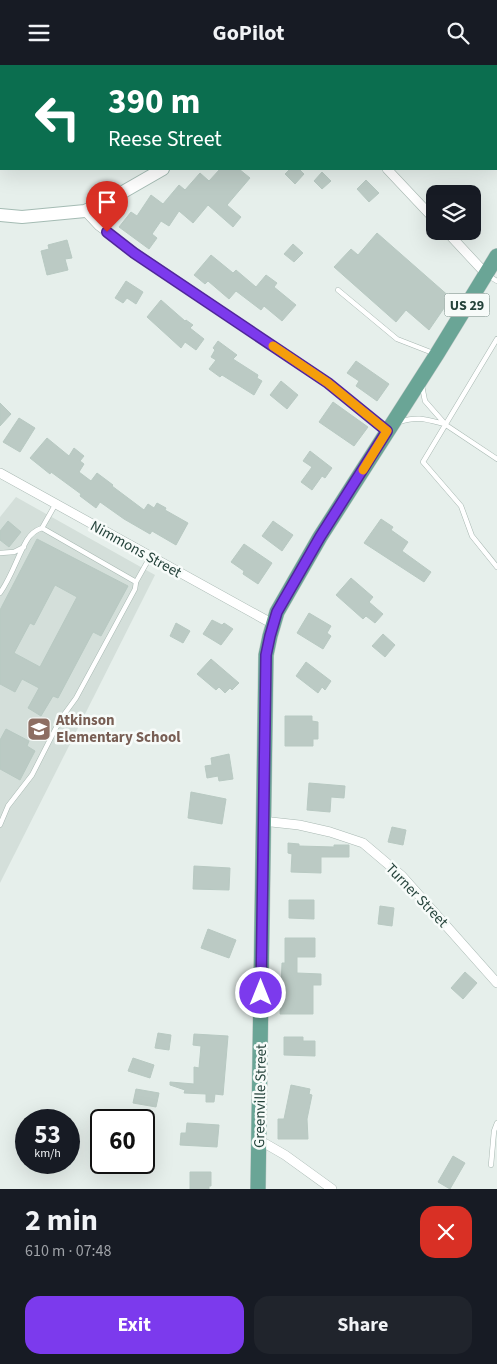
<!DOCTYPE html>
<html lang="en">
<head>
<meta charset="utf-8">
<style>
  body { margin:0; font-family:"Source Sans 3",sans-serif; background:#20242c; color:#f1f3f6; height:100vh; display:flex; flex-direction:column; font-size:19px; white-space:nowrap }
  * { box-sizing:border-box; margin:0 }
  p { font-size:16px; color:#9ea1a6 }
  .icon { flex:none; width:28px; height:28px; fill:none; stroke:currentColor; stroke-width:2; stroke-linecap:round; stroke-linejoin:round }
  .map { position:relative; height:1124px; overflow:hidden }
  .sheet { display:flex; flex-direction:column; background:#171b24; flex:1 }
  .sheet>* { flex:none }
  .banner { position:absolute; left:0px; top:0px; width:498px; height:105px; box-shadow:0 5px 20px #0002; background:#0b6e4f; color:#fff; overflow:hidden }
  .controls { position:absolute; left:426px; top:120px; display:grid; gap:10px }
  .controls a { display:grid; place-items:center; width:55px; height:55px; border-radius:10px; background:#171b24; box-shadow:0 5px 20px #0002; font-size:25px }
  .speed { position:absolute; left:15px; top:1044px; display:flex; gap:10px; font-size:25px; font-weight:700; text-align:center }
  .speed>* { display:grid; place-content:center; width:65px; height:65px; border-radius:50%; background:#171b24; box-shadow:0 5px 20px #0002; line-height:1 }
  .speed small { font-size:12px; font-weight:400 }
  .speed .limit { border:2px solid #111; border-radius:8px; background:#fff; color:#111 }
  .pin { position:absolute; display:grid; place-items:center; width:42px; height:42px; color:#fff; margin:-51px -21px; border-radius:50% 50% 50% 0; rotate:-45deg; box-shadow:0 0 5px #0007 }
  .pin .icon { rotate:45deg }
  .me { position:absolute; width:55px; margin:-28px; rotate:0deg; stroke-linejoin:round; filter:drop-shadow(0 0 4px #0008) }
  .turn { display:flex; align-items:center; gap:18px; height:105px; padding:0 25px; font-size:22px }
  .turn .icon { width:65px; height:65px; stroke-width:2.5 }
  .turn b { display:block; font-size:35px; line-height:42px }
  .round { display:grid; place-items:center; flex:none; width:52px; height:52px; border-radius:15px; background:#20242c }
  .summary { display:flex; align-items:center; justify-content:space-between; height:85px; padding:0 25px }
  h1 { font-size:30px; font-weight:700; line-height:38px }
  .cta { display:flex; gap:10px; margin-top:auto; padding:10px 25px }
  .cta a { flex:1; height:58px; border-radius:15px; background:#7c3aed; color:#fff; font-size:20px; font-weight:700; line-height:58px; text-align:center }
  .cta a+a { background:#20242c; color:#f1f3f6 }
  header { display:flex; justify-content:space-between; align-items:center; height:65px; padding:0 25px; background:#171b24; font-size:22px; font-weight:700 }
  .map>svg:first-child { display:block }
  .built { fill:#d4dfda }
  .building { fill:#bbcac4; stroke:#b8c9c2; fill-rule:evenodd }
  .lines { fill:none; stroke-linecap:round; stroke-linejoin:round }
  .lane-casing { stroke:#a8b8b2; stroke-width:5.5 }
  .street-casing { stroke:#a8b8b2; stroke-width:10 }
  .secondary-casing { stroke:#a4bbb3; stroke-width:14 }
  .primary-casing { stroke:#c2cac8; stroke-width:16 }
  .lane { stroke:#fff; stroke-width:4.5 }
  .street { stroke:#fff; stroke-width:9 }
  .secondary { stroke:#fff; stroke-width:12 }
  .primary { stroke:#6aa596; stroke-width:15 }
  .rail { stroke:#5f7d75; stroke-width:3; stroke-dasharray:10 5; stroke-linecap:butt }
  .route-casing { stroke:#51269a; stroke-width:12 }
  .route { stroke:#7c3aed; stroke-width:9 }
  .slow { stroke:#f59e0b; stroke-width:9 }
  .labels { text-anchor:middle; stroke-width:5; stroke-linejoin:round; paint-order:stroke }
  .shield { fill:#f7fbf9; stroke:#637a73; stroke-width:1 }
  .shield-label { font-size:14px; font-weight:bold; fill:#24423a }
  .street-label { font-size:15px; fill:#24423a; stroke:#f7fbf9 }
  .education-label { font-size:15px; font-weight:bold; fill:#785e54; stroke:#f7fbf9; text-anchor:start }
</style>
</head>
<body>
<header><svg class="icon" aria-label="menu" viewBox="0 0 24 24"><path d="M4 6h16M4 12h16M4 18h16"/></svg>GoPilot<svg class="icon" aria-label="search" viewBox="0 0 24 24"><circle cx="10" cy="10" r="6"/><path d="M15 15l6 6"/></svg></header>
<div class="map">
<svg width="497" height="1124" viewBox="0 0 497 1124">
  <rect width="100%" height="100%" fill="#e6efeb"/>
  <path class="built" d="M16,432L155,510L0,818V452Z"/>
  <path class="building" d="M220,104H239L250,113L227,140L241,152L233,162L208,140L193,158L179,146L169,161L161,156L152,169L157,173L149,184L119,162L131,147L137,151L151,130L163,139L179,120L185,125L200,108L209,116Z
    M290,104H299L304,109L295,119L285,109Z
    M322,107L331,116L322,124L314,116Z
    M366,115L379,128L369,137L357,124Z
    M377,168L451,233L429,265L406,245L396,257L334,202L351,184L358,190Z
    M67,175L72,193L65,194L68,205L47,210L41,186L49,184L48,180Z
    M293,179L303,188L294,197L284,189Z
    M211,190L233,208L236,205L256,222L266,210L277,218L274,222L296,240L282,256L264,241L261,245L236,226L229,234L208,216L205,219L194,210Z
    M126,216L143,227L136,239L127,233L123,238L115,233Z
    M161,235L185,256L186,255L193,260L190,263L204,274L196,285L185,277L181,283L147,252Z
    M218,276L237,290L233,294L258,310L257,313L262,316L254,330L222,310L220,312L209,304L216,295L211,292L215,285L213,283Z
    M356,296L389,319L377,336L356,321L359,316L347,308Z
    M281,316L298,330L287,344L270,330Z
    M333,337L368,362L354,381L319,357Z
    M0,338L11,349L0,361Z
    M19,353L35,363L20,387L3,377Z
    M47,373L69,391L74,383L84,391L80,396L84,399L79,407L91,416L97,408L113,420L112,421L144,445L148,439L154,443L157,438L166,443L165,445L188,458L176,480L152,466L150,469L124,454L100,437L96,443L80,431L81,429L51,407L50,409L30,393Z
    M310,386L332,403L325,413L322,411L312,425L301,417L312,402L303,396Z
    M381,454L393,462L391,465L408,477L402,486L431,507L424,517L364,478Z
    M8,456L21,467L9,482L0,475V466Z
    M273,456L293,470L282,486L262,471Z
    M37,474L128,521L101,571L93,567L58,633L53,631L41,651L28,643L39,623L22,614L15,627L0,619V545ZM55,520L77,532L40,602L14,588L30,558L34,560Z
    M244,479L272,498L258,519L243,509L244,506L231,497Z
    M351,513L373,532L369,537L383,549L375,558L366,551L363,554L336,530Z
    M309,548L331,561L327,568L331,571L323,584L297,568Z
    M212,555L222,560L224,558L233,564L221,580L203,569Z
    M176,558L190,566L183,578L170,571Z
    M383,569L395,580L385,592L372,581Z
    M211,594L239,618L232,625L230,623L225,628L219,622L216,625L197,609Z
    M306,597L331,616L325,625L322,622L318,628L296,611Z
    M285,651H312V656L318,657V674H313V681H285Z
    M6,664L29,676L27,681L35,686L20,715L0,704V675Z
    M229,689L233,714L219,716L218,711L207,713L205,701L212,700L211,693Z
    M309,718L345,721L344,733L331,732L330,747L307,745Z
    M191,727L226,734L222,759L188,753Z
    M392,762L406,765L403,780L388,777Z
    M288,778L299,779V781L334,782V780H349V792H321V808L291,807L292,789L288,788Z
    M194,801L230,803L229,825L193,824Z
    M289,835H314V854L289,853Z
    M380,841L394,843L392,861L378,859Z
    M208,864L236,875L229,893L201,883Z
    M285,873H315V892H297V908L321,909V920H313V949H280L282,898H285Z
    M465,907L477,918L463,934L451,923Z
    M158,968L171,970L169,985L155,983Z
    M194,969L228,971L223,1030L215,1029L214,1037H206V1029L184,1028L185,1025L170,1020V1017L194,1019V1002L199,1003L201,981L193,980Z
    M284,972H303V976H315V991L284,990Z
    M133,993L154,1000L150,1013L128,1006Z
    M291,1020L310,1024L309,1029L312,1030L307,1054L308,1074H278V1054H284Z
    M136,1024L159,1028L156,1042L133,1038Z
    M187,1058L219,1060L217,1082L180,1080L181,1068H186Z
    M453,1091L465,1098L450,1124L438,1117Z
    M190,1107H211V1121H209V1124H190Z"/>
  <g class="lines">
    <g class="lane-casing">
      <path id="lane" d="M487,210L497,216
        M338,225L397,274L433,288
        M497,274L423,397L461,441L472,471L497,502
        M422,321L425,336L446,360L497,394
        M399,357C418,351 425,354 444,359
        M42,463L136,517
        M0,488L14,487L24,482
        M0,528C12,511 17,492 27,475C30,470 36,465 42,463L55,440
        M0,760L8,741L32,710L60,655L76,633L135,524L136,517L150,492
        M491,1100L494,1066L497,1058"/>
    </g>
    <g class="street-casing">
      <path id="street" d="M291,0L293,1
        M460,0L461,1
        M422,1L424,0
        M387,104L435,155
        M85,146L99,161L134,187L328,318L387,367
        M446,166L486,209
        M0,408L273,559
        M262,756L299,760L330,767L363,778L402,811L497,918
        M259,1075L285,1090L332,1124"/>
    </g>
    <g class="secondary-casing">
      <path id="secondary" d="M319,1L320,0
        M0,150L22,152L85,146L116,131L163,104"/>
    </g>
    <g class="primary-casing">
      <path id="primary" d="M258,1124L266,590L270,571L277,547L320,472L437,289L497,191"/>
    </g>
    <use href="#lane" class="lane"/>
    <use href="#street" class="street"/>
    <use href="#secondary" class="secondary"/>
    <use href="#primary" class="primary"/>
    <path class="rail" d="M495,0L496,1"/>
  </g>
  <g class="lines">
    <g class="route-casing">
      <path id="route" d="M107,167L134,188L328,318L387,366L320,472L277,547L270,571L266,590L261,928"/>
    </g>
    <use href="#route" class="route"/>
    <path class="slow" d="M273,281L328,318L387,366L363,405"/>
  </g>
  <defs>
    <g id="school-square" transform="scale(1.25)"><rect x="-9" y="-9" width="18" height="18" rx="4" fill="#8d6e63" stroke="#f7fbf9"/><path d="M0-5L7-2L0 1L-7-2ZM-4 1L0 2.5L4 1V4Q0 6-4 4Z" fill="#fff"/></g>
  </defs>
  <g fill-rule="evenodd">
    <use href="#school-square" x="39" y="664"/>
  </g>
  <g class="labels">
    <rect class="shield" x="444.5" y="228.5" width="45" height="23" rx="4"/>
    <g class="shield-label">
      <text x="467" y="245">US 29</text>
    </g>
    <g class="street-label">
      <text transform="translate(136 484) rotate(29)" y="5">Nimmons Street</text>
      <text transform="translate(417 830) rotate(46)" y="5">Turner Street</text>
      <text transform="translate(260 1031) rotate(-89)" y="5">Greenville Street</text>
    </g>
    <g class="education-label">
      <text x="56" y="660">Atkinson<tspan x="56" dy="17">Elementary School</tspan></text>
    </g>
  </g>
</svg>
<div class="controls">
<a><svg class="icon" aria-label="layers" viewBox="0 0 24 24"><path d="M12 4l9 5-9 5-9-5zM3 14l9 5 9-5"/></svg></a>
</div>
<div class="speed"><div>53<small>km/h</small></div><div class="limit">60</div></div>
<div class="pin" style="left:107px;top:167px;background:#d93025"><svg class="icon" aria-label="arrive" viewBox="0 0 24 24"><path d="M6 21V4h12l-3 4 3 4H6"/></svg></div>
<svg class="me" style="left:261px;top:928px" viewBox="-20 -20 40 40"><circle r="17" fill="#7c3aed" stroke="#fff" stroke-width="3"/><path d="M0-11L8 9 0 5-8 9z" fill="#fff"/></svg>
<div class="banner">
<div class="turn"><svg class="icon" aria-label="left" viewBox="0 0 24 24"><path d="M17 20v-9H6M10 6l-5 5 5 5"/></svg><div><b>390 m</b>Reese Street</div></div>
</div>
</div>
<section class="sheet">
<div class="summary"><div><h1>2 min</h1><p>610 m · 07:48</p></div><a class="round" style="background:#d93025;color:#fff"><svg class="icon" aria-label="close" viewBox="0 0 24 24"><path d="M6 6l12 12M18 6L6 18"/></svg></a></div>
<div class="cta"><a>Exit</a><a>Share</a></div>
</section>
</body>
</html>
